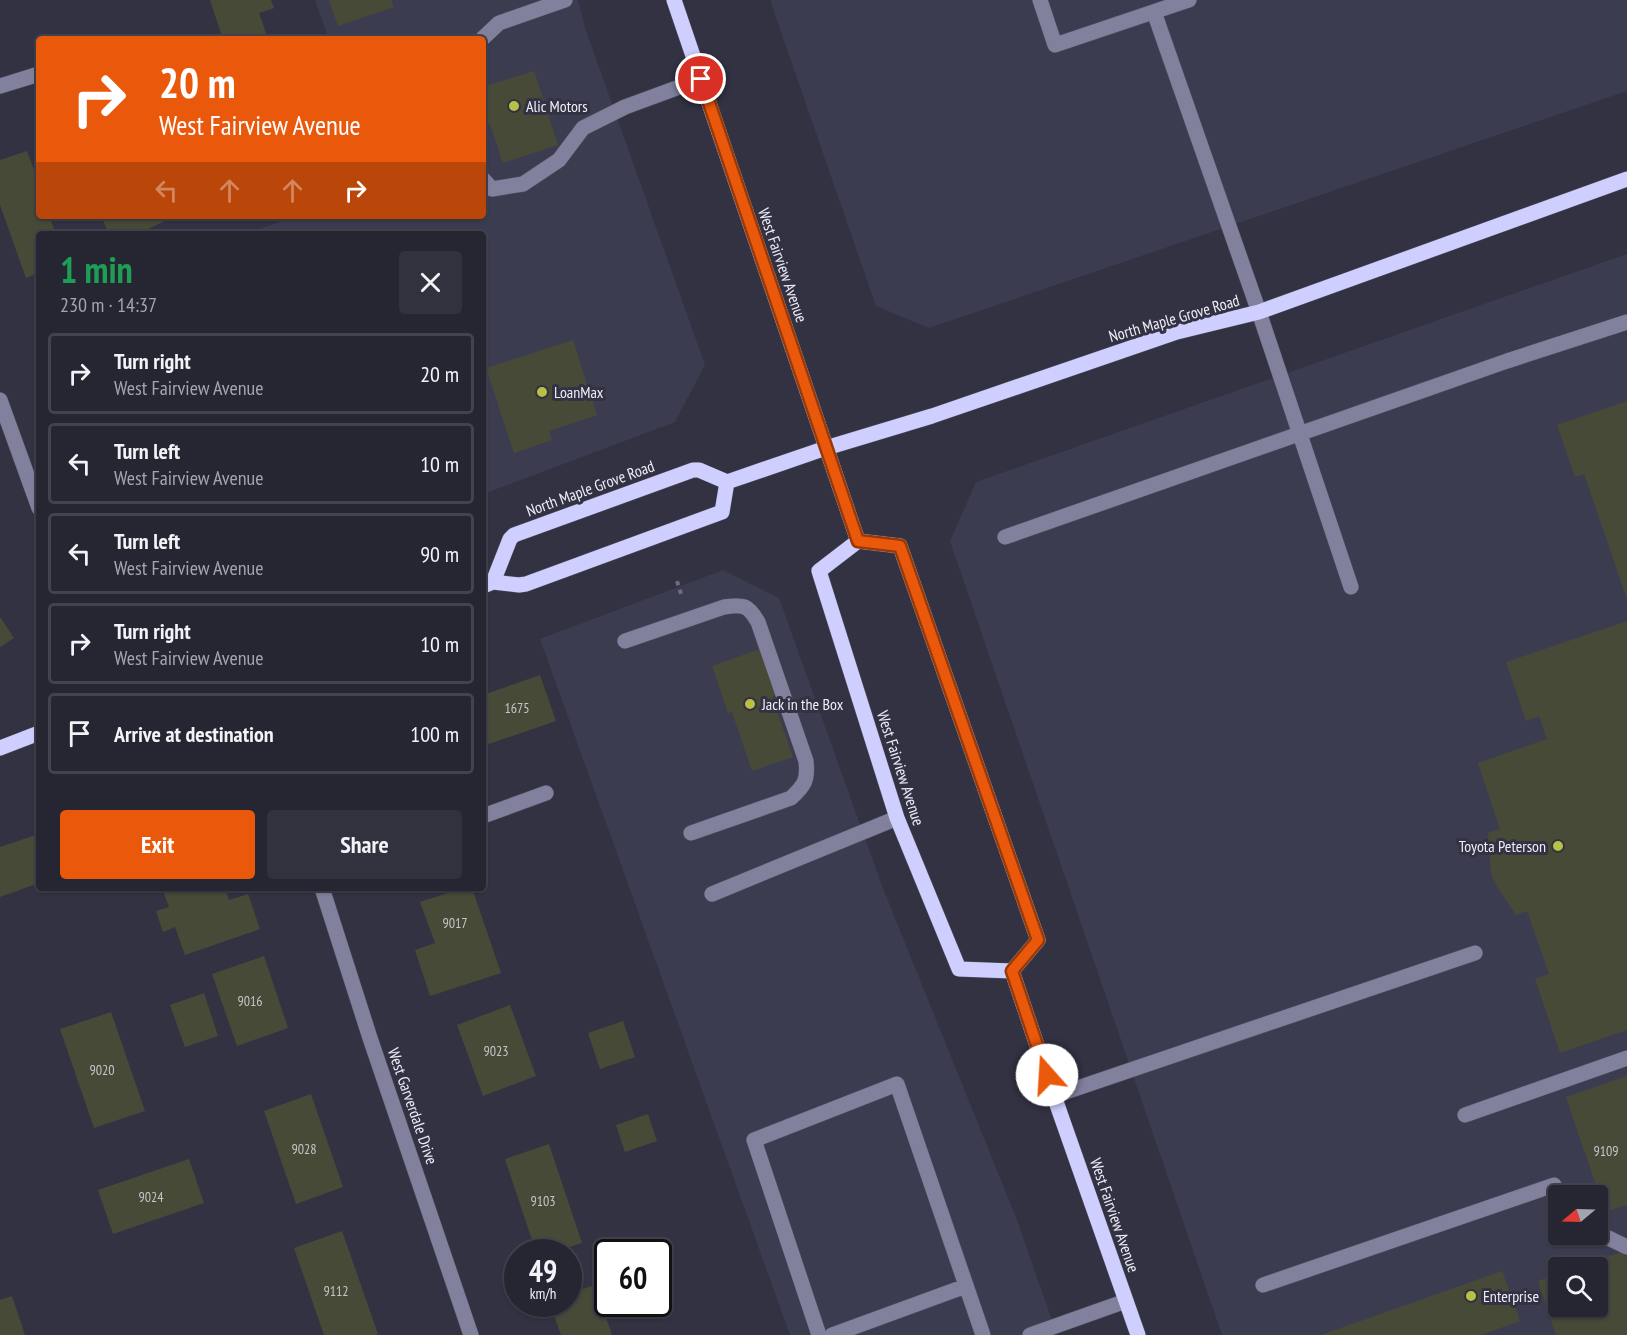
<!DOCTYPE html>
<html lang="en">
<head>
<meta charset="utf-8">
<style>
  body { margin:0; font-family:"PT Sans Narrow",sans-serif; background:#32323e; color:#f1f3f6; height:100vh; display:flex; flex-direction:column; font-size:22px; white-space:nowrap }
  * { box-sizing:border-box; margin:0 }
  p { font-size:20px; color:#a4a5ac }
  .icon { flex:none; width:33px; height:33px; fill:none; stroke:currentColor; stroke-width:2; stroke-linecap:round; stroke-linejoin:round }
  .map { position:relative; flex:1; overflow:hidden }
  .panel { position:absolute; left:36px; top:231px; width:450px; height:660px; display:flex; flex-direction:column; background:#262632; border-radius:6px; box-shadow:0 2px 4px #0004,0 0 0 2px #42434d }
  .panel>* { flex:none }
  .guide { position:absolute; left:36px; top:36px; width:450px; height:183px; border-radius:6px; box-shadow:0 2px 4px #0004,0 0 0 2px #42434d; background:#ea580c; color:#fff; overflow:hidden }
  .needle { width:39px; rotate:251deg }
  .controls { position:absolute; left:1548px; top:1185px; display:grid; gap:12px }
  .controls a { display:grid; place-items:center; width:60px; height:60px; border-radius:6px; background:#262632; box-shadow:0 2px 4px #0004,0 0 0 2px #42434d; font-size:30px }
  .speed { position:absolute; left:504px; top:1239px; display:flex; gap:12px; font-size:30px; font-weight:700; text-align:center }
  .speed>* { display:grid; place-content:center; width:78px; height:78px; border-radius:50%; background:#262632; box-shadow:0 2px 4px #0004,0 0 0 2px #42434d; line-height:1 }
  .speed small { font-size:15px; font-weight:400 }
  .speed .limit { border:3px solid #111; border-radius:9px; background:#fff; color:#111 }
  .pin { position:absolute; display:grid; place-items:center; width:51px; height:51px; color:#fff; margin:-26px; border:3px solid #fff; border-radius:50%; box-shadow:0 2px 6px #0007 }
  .me { position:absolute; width:66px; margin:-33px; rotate:341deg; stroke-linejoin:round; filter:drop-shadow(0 0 4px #0008) }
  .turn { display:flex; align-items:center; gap:21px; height:126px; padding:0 24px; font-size:27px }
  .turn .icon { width:78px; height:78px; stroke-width:2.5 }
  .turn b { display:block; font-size:42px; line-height:51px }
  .lanes { display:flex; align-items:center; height:57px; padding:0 24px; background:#0003; justify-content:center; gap:30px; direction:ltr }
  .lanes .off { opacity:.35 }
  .round { display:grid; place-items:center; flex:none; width:63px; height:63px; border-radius:6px; background:#32323e }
  .summary { display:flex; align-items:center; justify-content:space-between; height:102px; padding:0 24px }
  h1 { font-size:36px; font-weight:700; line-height:45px; color:#1e9e55 }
  .button { display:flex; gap:12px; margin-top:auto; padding:12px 24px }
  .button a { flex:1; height:69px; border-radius:6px; background:#ea580c; color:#fff; font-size:24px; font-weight:700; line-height:69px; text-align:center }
  .button a+a { background:#32323e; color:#f1f3f6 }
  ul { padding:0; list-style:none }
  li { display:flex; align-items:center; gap:18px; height:81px; margin:0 12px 9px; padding:0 12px; border:3px solid #42434d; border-radius:6px }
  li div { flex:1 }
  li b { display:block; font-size:22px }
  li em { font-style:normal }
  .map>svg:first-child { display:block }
  .built { fill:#3c3c51; fill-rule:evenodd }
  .building { fill:#484a38 }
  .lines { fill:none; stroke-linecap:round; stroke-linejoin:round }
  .minor-casing { stroke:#515060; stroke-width:16 }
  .major-casing { stroke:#515060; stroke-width:16 }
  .path { stroke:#6d6c7b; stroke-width:4; stroke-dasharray:4.5 4.5; stroke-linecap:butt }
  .minor { stroke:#81819e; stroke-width:15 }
  .major { stroke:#cfcfff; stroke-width:15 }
  .route-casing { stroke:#983908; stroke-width:15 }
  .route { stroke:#ea580c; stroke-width:10 }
  .poi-dot { fill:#b9c046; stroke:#333243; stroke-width:2 }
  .labels { text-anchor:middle; stroke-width:6; stroke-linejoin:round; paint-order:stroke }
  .number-label { font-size:14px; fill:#c4c5c9 }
  .poi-label { font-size:16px; fill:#edeef9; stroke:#333243; text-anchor:start }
  .street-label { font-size:16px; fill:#edeef9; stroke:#333243 }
</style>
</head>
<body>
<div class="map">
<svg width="1627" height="1335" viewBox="0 0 1627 1335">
  <rect width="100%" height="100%" fill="#333243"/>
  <path class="built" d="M315,0H578L585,28L705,365L675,422L483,494V234H246L296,216H483V39H329Z
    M770,0H1627V91L929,328L876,306Z
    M1627,254V1335H1222L950,541L976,482ZM1558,1196H1598V1234H1558ZM1558,1268H1598V1306H1558Z
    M723,570L779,598L882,886L1017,1220L1057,1335H790L540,639Z"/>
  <path class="building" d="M210,0H271L274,8L259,13L268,39H223Z
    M329,0H391L394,7L338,26Z
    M534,71L558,145L503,163L490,124L483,126V87Z
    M27,151L38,181H39V216H49L56,234H39V273L26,278L0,205V160Z
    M101,216H176L137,234H109Z
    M573,340L597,415L549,431L552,440L514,453L486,368Z
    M1627,401V599L1584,474L1575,477L1557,425Z
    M0,617L14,638L0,647Z
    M1627,621V1030L1560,1053L1535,979L1549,974L1527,911L1516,915L1498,888L1491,874L1488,833L1500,829L1478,763L1547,739L1539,716L1526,721L1506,662Z
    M760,649L776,695L772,697L793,757L752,771L732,712L728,713L712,666Z
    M540,675L556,721L483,746V695Z
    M39,834V883L0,897V847Z
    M162,888H225L229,900L248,894L260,929L185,955L175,927L163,932L156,911L169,907Z
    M464,888H472L501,973L430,996L415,950L435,943L420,902Z
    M264,956L288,1028L237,1046L212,974Z
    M204,993L218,1036L185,1047L170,1005Z
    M510,1005L536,1076L483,1096L457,1025Z
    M111,1012L145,1111L94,1128L60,1029Z
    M623,1021L635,1057L600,1069L588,1033Z
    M1627,1076V1205L1605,1212L1566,1097Z
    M311,1094L343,1187L296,1204L264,1111Z
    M648,1114L657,1141L625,1152L616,1125Z
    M549,1144L582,1243L553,1252H536L505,1159Z
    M189,1159L204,1203L113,1234L98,1190Z
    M342,1231L378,1334L376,1335H324L294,1248Z
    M1625,1251L1627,1258V1335H1556L1538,1281L1558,1274V1306H1598V1268L1577,1267Z
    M1502,1271L1520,1321L1481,1335H1321Z
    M595,1285L612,1335H561L550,1304H568V1294Z
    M12,1296L25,1335H0V1300Z"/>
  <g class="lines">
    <g class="minor-casing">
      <path id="minor" d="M1040,0L1055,45L1189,0
        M1154,12L1259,312L1351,587
        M482,39L499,23L565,0
        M0,86L39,74
        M483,179L492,189L523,184L559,160L583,128L625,107L701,79
        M0,400L39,508
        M1005,537L1507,361L1627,322
        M625,641L724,607C744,604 748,605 758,622L806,761C808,780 805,785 791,798L691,833
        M483,816L546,793
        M322,888L370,1038L471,1335
        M712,894L897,818
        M1054,1096L1475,953
        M1465,1115L1627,1058
        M1598,1233L1627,1247
        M1263,1285L1554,1185L1558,1198
        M819,1335L754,1140L897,1084L983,1335
        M832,1335L966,1286
        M1030,1335L1126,1301"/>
    </g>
    <g class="major-casing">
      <path id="major" d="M674,0L858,541
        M858,541L900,546L1038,940L1012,971L959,969L897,818L819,571Z
        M493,582L510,539L514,535L693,470H699L727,482L826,448L932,416L1177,332L1259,312L1627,179
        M483,586L493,582L519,585L526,584L722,512L727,482
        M0,748L39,733
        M1012,971L1054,1096L1138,1335"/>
    </g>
    <path class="path" d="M677,581L682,597"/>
    <use href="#minor" class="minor"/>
    <use href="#major" class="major"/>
  </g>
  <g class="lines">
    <g class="route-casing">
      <path id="route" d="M701,79L858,541L900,546L1038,940L1012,971L1047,1075"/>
    </g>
    <use href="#route" class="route"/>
  </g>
  <g class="poi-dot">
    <circle cx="514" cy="106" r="6"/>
    <circle cx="542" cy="392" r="6"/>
    <circle cx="750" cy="704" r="6"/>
    <circle cx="1558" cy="846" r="6"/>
    <circle cx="1471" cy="1296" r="6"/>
  </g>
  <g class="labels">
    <g class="number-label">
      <text x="517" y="713">1675</text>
      <text x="455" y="928">9017</text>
      <text x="250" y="1006">9016</text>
      <text x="496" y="1056">9023</text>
      <text x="102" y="1075">9020</text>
      <text x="304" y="1154">9028</text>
      <text x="1606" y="1156">9109</text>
      <text x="151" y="1202">9024</text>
      <text x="543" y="1206">9103</text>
      <text x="336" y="1296">9112</text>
    </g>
    <g class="poi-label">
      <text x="526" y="112">Alic Motors</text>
      <text x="554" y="398">LoanMax</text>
      <text x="762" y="710">Jack in the Box</text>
      <text x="1546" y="852" text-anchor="end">Toyota Peterson</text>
      <text x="1483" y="1302">Enterprise</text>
    </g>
    <g class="street-label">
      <text transform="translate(783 265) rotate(71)" y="6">West Fairview Avenue</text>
      <text transform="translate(1174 318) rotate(-16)" y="6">North Maple Grove Road</text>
      <text transform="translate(590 488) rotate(-20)" y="6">North Maple Grove Road</text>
      <text transform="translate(901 768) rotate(72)" y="6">West Fairview Avenue</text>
      <text transform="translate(413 1106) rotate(71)" y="6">West Garverdale Drive</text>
      <text transform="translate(1115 1215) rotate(71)" y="6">West Fairview Avenue</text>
    </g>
  </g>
</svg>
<div class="controls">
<a><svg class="needle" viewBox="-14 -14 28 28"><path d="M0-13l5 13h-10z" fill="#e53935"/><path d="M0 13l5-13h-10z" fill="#a4a5ac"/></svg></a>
<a><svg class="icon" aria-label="search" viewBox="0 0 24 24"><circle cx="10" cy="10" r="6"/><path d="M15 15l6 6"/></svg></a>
</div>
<div class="speed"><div>49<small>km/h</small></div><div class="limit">60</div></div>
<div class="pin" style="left:701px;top:79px;background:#d93025"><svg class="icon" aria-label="arrive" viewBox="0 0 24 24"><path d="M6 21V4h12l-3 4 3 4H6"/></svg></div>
<svg class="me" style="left:1047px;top:1075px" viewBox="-20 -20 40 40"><circle r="19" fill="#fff"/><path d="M0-13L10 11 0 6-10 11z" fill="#ea580c"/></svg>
<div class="guide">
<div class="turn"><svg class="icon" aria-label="right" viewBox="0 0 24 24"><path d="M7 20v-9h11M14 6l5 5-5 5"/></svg><div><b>20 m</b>West Fairview Avenue</div></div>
<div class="lanes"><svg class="icon off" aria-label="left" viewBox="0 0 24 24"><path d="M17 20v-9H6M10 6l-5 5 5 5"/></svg><svg class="icon off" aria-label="ahead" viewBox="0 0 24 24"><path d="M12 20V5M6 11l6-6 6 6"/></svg><svg class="icon off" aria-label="ahead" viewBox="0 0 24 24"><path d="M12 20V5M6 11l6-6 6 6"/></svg><svg class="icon" aria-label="right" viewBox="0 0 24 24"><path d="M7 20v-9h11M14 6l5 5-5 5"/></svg></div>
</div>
<section class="panel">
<div class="summary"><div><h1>1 min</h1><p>230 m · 14:37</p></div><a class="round"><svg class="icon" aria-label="close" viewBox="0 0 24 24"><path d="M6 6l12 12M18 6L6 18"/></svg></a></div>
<ul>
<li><svg class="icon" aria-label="right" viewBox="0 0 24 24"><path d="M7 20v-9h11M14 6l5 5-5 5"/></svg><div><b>Turn right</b><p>West Fairview Avenue</p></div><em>20 m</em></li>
<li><svg class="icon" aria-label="left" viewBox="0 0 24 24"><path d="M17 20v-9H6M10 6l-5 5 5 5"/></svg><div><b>Turn left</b><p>West Fairview Avenue</p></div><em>10 m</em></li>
<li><svg class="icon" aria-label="left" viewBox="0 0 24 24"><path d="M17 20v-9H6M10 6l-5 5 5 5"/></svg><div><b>Turn left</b><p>West Fairview Avenue</p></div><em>90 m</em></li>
<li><svg class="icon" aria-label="right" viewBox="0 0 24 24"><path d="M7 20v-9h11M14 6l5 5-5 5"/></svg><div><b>Turn right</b><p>West Fairview Avenue</p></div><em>10 m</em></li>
<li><svg class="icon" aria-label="arrive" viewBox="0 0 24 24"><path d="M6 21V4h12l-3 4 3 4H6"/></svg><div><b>Arrive at destination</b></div><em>100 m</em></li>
</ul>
<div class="button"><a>Exit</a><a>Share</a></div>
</section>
</div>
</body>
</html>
